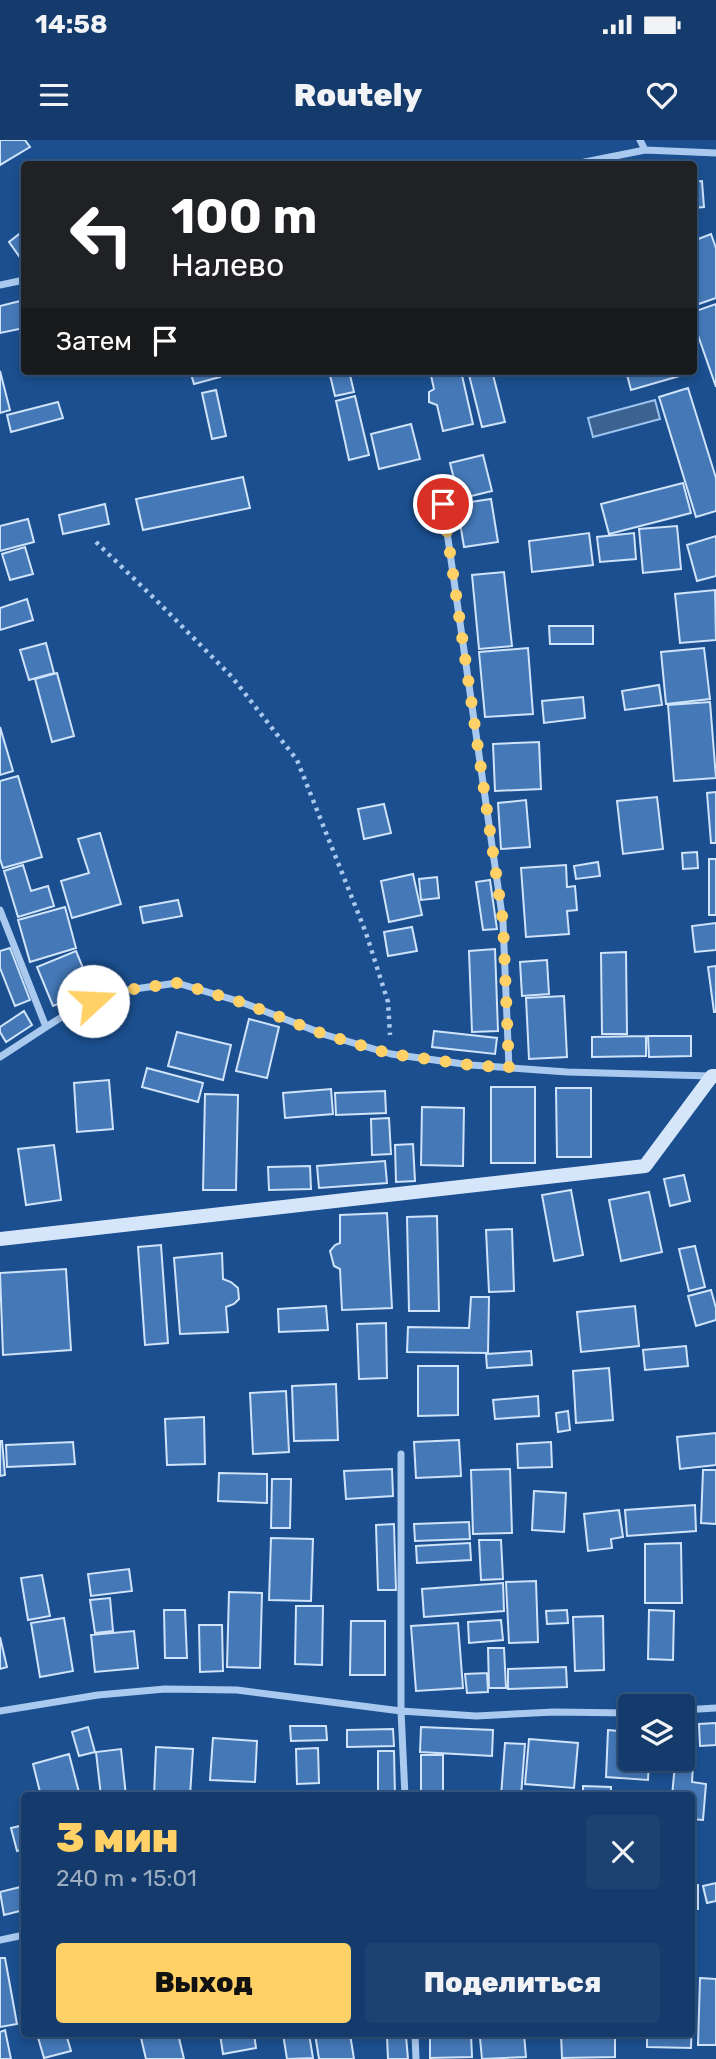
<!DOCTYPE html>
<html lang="ru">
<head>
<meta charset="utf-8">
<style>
  body { margin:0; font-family:Rubik,sans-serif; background:#1d4271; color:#f1f3f6; height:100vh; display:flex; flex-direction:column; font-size:26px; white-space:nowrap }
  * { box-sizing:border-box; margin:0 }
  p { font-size:23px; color:#9dadc1 }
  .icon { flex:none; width:38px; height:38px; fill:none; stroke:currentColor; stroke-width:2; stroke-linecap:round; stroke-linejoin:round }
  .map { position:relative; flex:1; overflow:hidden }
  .panel { position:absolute; left:21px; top:1652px; width:674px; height:245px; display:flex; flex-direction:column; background:#143b6b; border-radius:7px; box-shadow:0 4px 10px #0003,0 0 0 2px #33557e }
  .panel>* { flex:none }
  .top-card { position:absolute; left:21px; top:21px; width:676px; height:214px; border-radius:7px; box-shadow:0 4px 10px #0003,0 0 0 2px #33557e; background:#202124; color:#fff; overflow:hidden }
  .fabs { position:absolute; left:618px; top:1554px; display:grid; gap:14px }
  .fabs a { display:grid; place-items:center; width:77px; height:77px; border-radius:7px; background:#143b6b; box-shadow:0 4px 10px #0003,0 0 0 2px #33557e; font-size:35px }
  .pin { position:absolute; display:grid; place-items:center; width:60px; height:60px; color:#fff; margin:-30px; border:4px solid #fff; border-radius:50%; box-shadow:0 2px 7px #0007 }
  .me { position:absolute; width:77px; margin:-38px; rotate:70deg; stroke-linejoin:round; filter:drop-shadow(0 0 5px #0008) }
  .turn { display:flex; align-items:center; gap:24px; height:147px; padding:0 35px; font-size:32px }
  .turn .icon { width:91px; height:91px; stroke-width:2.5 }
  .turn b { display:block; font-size:49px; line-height:60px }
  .then { display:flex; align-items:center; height:66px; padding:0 35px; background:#0003; gap:14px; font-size:26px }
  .round { display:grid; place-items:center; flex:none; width:74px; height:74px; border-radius:7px; background:#1d4271 }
  .overview { display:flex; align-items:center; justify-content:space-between; height:119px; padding:0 35px }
  h1 { font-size:42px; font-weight:800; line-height:52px; color:#ffd166 }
  .action { display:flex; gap:14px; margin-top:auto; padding:14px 35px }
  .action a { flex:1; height:80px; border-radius:7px; background:#ffd166; color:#111; font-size:28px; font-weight:800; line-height:80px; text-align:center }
  .action a+a { background:#1d4271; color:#f1f3f6 }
  .status { display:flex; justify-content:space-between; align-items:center; height:49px; padding:0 35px; background:#143b6b; direction:ltr }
  .status svg { height:19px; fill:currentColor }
  header { display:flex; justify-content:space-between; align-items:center; height:91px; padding:0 35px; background:#143b6b; font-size:32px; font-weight:800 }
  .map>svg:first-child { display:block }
  .water { fill:#3c6290; stroke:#9cc4f0; stroke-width:2 }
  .building { fill:#4478b7; stroke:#cfe3fa; stroke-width:2 }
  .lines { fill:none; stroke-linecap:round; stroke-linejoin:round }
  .path { stroke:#a9c9ee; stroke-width:4.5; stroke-dasharray:3.5 5; stroke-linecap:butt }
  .street { stroke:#a9c9ee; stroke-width:7 }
  .secondary { stroke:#d6e6fa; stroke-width:14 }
  .route { stroke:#ffd166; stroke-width:12; stroke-dasharray:0 21.6 }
</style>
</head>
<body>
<div class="status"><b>14:58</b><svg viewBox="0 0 49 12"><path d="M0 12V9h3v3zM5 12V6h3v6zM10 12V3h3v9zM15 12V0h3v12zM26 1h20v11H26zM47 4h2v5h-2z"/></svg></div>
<header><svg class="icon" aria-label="menu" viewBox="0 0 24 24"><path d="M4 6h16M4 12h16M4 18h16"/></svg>Routely<svg class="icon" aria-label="heart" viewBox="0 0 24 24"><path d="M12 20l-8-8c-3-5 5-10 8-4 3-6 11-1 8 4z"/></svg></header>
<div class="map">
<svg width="716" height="1919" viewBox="0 0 716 1919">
  <rect width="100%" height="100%" fill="#1b4f8f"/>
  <path class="water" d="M655,260L660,279L593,297L588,278Z"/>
  <path class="building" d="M0,0H25L30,7L0,25Z
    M702,41L704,67L693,68V42Z
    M23,91L24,112L19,116L9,102Z
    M711,94L716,108V158L693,166V101Z
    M24,160V188L0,193V166Z
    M716,164V247L693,181V172Z
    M0,231L10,270L0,273Z
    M190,231H219L220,237L194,244Z
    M329,231H349L354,252L335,256Z
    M430,231H461L473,284L443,291L437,265L429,262V252L434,249Z
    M468,231H492L505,282L482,287Z
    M626,231H682L683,235L631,250Z
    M688,248L716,338V371L696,377L659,257Z
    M216,250L226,296L212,299L202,253Z
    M355,256L369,315L349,320L336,261Z
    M58,262L63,278L11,292L7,275Z
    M411,284L420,319L379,329L371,294Z
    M483,315L492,351L459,359L450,323Z
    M243,337L250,368L143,390L136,359Z
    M683,343L691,373L609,394L601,364Z
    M491,359L498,402L464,407L457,364Z
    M105,364L109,384L63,394L59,375Z
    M28,379L34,402L0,411V386Z
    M677,386L681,429L643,433L639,389Z
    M589,393L593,425L532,432L529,401Z
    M634,393L636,419L600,422L597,397Z
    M716,396V436L697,441L687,405Z
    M25,407L33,434L10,440L2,414Z
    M504,432L512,506L479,509L472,435Z
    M715,450L716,500L680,503L675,454Z
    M27,459L33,480L0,490V468Z
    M549,486H593V504H550Z
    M46,503L54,533L29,540L20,510Z
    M528,508L533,574L485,577L479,512Z
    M704,508L710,559L666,564L661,512Z
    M57,533L74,596L52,602L35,539Z
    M659,545L662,565L625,570L622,551Z
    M583,557L585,578L544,583L542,561Z
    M710,562L716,638L674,641L668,565Z
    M0,587L13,631L0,635Z
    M539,602L541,649L495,651L493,604Z
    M18,636L42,717L3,728L0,719V641Z
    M716,652V703H711L707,653Z
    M657,657L663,709L623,714L617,661Z
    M526,660L530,707L501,709L498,663Z
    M384,664L391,693L364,699L358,669Z
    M100,693L121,764L72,778L61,741L89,733L78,699Z
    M697,712L698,728L683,729L682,713Z
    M709,719H716V775H709Z
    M598,722L600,736L576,739L574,726Z
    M23,725L31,751L48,746L54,766L18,777L4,731Z
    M566,725L567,747L575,746L577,770L567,771L569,794L526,797L521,728Z
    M413,734L422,775L389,782L381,741Z
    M437,737L439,758L421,760L419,739Z
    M490,740L497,789L483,790L476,742Z
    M178,760L182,776L143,783L140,767Z
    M65,767L76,808L30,822L18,780Z
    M716,783V810L695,812L692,786Z
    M412,787L417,811L388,816L384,792Z
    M10,808L30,860L15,866L0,828V811Z
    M495,809L498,891L472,892L469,811Z
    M76,811L92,850L53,866L37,827Z
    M626,812L627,894H602L601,813Z
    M547,820L549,854L522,856L520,822Z
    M716,826V872H714L708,827Z
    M564,856L567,917L529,919L526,858Z
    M24,871L32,885L6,902L0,892V887Z
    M249,879L279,887L267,938L236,931Z
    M434,891L497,898L495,914L432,907Z
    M177,892L231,905L223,940L168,926Z
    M646,896V916L592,917V897Z
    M648,896H691V916L649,917Z
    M147,928L203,943L198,962L142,947Z
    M109,940L113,989L77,992L74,943Z
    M491,947H535V1023H491Z
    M556,948H591V1017H557Z
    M331,949L333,974L285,978L283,953Z
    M385,951L386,973L336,975L335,953Z
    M205,954L238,955L236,1050H203Z
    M422,967L464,968L463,1026L421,1025Z
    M389,978L391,1014L372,1015L371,979Z
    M413,1004L415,1041L396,1042L395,1005Z
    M54,1005L61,1060L26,1065L18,1009Z
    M385,1021L387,1043L319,1048L317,1026Z
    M310,1026L311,1049L269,1050L268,1027Z
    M684,1035L690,1061L670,1066L664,1039Z
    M571,1050L583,1115L554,1121L542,1055Z
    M649,1052L662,1112L621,1121L609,1060Z
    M387,1073L392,1168L342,1170L340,1129L334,1126L330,1111L335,1105L340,1103V1075Z
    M437,1076L439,1171H409L407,1077Z
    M512,1089L514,1151L489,1152L486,1090Z
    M161,1105L168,1203L145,1205L138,1107Z
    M695,1106L705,1147L689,1151L679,1109Z
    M222,1113L223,1139L231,1142L238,1148L239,1159L234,1164L226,1167L228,1192L180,1194L174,1118Z
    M66,1129L71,1210L3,1215L0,1133Z
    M711,1150L716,1168V1180L696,1186L688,1156Z
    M471,1157H489L488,1213L407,1212L408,1187L469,1188Z
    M326,1166L328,1190L279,1192L278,1169Z
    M635,1166L639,1206L581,1212L577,1172Z
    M386,1183L387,1238L359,1239L357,1184Z
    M686,1206L688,1226L645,1230L643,1210Z
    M531,1211L532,1225L487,1228L486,1214Z
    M418,1226H458V1275L418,1276Z
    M609,1228L613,1280L576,1283L573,1231Z
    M336,1244L338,1300L294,1301L292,1246Z
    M286,1251L289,1312L253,1314L250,1253Z
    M538,1256L539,1276L495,1279L493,1260Z
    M568,1271L570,1290L558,1292L556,1273Z
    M204,1277L205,1324L167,1325L165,1279Z
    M716,1293V1325L680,1329L677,1297Z
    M459,1300L461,1336L416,1338L414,1302Z
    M0,1301H2L5,1335L0,1336Z
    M73,1302L75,1324L7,1327L6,1305Z
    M551,1302L552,1327L518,1328L517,1304Z
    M392,1329L393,1356L346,1359L344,1331Z
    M510,1329L512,1393L473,1394L471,1330Z
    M703,1330H716V1384L701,1383Z
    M219,1333L267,1334V1363L218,1361Z
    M272,1339H291L290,1388H271Z
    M534,1351L566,1353L564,1392L532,1390Z
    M695,1365L696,1391L627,1396L625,1370Z
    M619,1370L623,1397L611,1399L612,1408L588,1411L584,1374Z
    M469,1382L470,1399L415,1401L414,1384Z
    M394,1384L396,1450H378L376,1385Z
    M271,1398L313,1399L311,1461L269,1460Z
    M479,1400H501L503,1439L481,1440Z
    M470,1403L471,1420L417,1423L416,1406Z
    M681,1403L682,1463H645V1404Z
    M129,1429L132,1451L91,1456L88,1434Z
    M42,1435L50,1476L28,1480L21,1438Z
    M536,1441L538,1502L509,1503L506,1442Z
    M503,1443L504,1471L424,1477L422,1449Z
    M229,1452L262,1453L260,1528L227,1527Z
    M110,1458L113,1491L95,1493L90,1460Z
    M296,1466H323L322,1525L295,1524Z
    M164,1470H185L187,1518H165Z
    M567,1470L568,1483L547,1484L546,1471Z
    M649,1470L674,1471L673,1520L648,1519Z
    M603,1476L604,1530L575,1531L573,1477Z
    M64,1478L73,1531L40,1537L31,1483Z
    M501,1480L503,1500L469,1503L468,1482Z
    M351,1481H385V1535H350Z
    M458,1483L463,1548L416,1551L411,1486Z
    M199,1485H222L223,1531L200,1532Z
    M134,1491L138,1528L95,1532L91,1495Z
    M0,1497L7,1527L0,1529Z
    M488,1508H504L506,1548H489Z
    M566,1527L567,1547L508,1549V1529Z
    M487,1533L488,1552L467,1553L465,1534Z
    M716,1583V1605L700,1606L699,1584Z
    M290,1586H326L327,1600L291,1601Z
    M88,1587L95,1612L79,1616L72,1592Z
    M421,1587L493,1590L492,1616L420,1612Z
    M393,1589L394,1606L347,1607V1590Z
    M608,1590L630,1592V1619H649L648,1640L606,1637Z
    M213,1598L257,1601L255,1642L210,1640Z
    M529,1599L578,1603L574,1648L525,1644Z
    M505,1603L525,1604L521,1656H501Z
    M156,1607L193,1609L190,1656H154Z
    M318,1608L319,1643L297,1644L296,1609Z
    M121,1609L126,1656H101L96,1612Z
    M378,1611H394L395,1656H378Z
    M69,1614L80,1656H41L33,1624Z
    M421,1615H443V1656H421Z
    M675,1624L693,1625L692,1642L706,1644L703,1680L691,1679V1656H672Z
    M583,1646L611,1647V1656H583Z
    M24,1685V1709L17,1711L11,1688Z
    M716,1743V1761L707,1763L703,1746Z
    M691,1745H698V1769H691Z
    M24,1746V1770L4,1775L0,1752Z
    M0,1818H5L17,1884L0,1887Z
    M700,1838L716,1839V1905H698Z
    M691,1843H693L691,1908L647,1907V1894H691Z
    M5,1890L11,1919H0V1892Z
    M37,1894H66L71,1911L44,1918Z
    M160,1894H178L184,1919H146L141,1898Z
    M220,1894H254L256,1908L223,1914Z
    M283,1894H309L313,1918L287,1919Z
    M315,1894H350L354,1919H319Z
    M430,1894H471L472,1917L430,1918Z
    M524,1894L526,1917L482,1919L480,1898Z
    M561,1894H615V1917L562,1918Z
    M406,1896L408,1919H388L387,1897Z"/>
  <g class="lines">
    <path class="path" d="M96,402L157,461L232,537L297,620L366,793L388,862L390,895"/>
    <path class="street" d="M640,0L645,10
      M575,24L645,10L716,13
      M0,145L24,140
      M443,364L503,782L509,928
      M0,770L46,887L0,917
      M46,887L73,870L113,852L177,843L241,862L326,895L391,914L471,925L567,932L711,936
      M401,1314V1571L405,1656
      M682,1570L716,1568
      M0,1571L98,1555L165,1549L237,1550L401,1571L476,1576L554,1572L630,1573
      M0,1800L24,1795
      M415,1894L416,1919"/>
    <path class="secondary" d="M0,1099L645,1026L712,936H716"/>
  </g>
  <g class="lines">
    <path class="route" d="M93,861L113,852L177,843L241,862L326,895L391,914L471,925L509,928L503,782L443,364"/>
  </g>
</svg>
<div class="fabs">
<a><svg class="icon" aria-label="layers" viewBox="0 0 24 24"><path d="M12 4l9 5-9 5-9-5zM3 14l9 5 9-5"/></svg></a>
</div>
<div class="pin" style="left:443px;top:364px;background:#d93025"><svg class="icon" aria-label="arrive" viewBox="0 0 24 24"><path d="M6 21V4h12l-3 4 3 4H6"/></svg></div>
<svg class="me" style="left:93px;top:861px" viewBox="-20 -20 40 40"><circle r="19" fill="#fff"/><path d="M0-13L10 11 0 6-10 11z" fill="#ffd166"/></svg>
<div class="top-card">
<div class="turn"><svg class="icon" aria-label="left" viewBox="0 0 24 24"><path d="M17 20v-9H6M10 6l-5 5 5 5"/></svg><div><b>100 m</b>Налево</div></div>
<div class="then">Затем<svg class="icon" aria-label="arrive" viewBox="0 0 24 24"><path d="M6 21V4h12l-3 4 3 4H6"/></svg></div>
</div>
<section class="panel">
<div class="overview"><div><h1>3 мин</h1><p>240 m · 15:01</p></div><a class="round"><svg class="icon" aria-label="close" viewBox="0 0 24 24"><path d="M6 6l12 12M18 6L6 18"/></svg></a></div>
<div class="action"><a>Выход</a><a>Поделиться</a></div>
</section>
</div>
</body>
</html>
